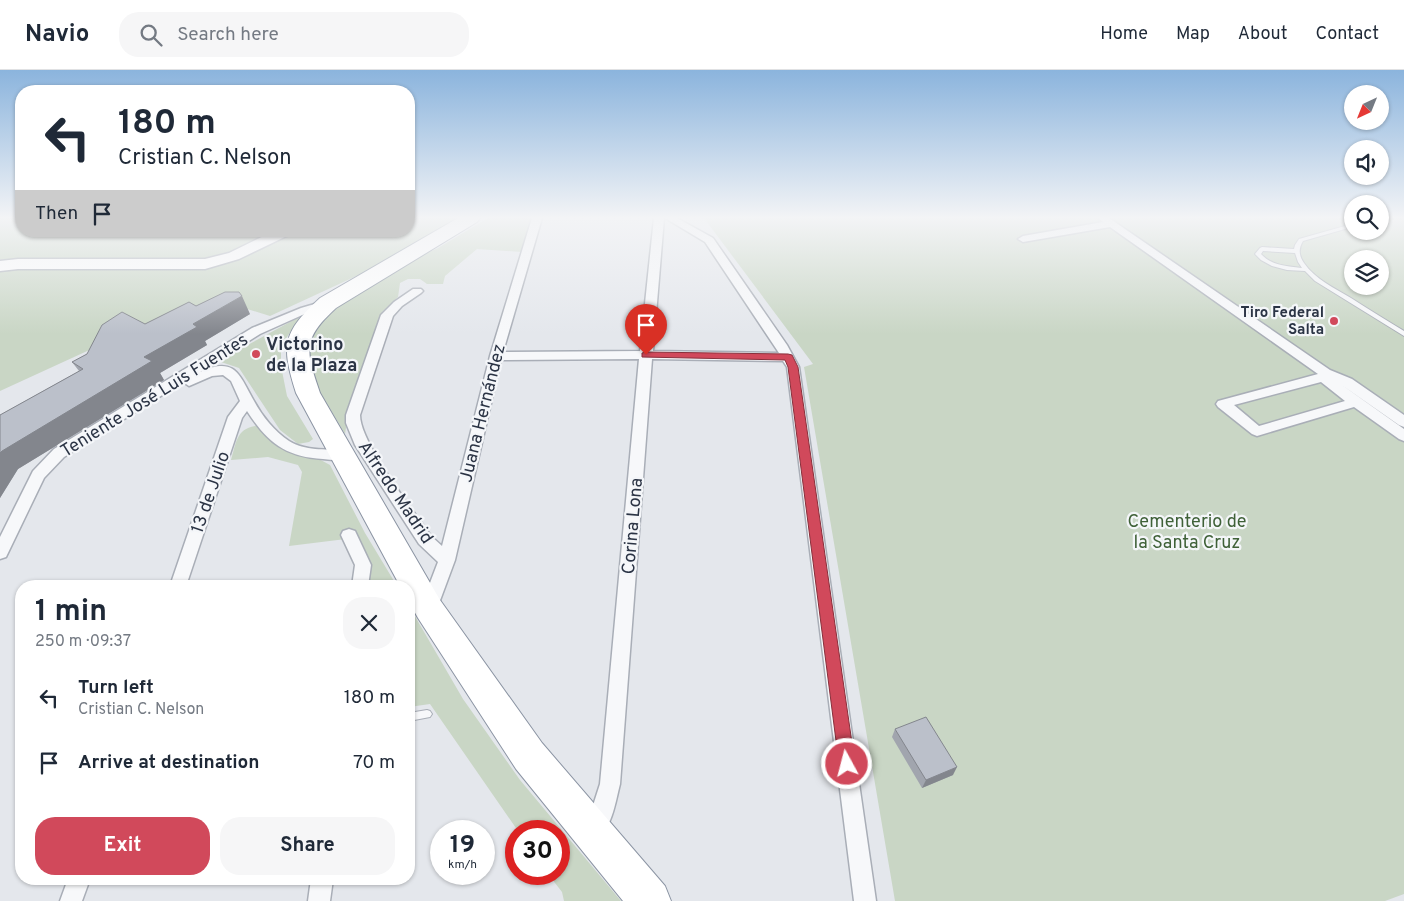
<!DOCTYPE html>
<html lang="en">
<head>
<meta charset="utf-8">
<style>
  body { margin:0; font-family:Overpass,sans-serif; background:#f6f6f7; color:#1f2937; height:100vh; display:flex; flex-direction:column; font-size:19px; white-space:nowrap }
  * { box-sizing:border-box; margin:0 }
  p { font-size:16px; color:#747a83 }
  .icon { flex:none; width:28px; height:28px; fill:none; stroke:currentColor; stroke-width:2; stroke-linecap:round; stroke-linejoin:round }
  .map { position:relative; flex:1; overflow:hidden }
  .side { position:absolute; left:15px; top:510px; width:400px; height:305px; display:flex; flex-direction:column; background:#fff; border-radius:20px; box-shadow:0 1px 4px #0004 }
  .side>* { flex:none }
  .hud { position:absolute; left:15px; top:15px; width:400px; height:152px; border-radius:20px; box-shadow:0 1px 4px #0004; background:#fff; color:#1f2937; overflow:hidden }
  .needle { width:32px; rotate:223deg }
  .controls { position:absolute; left:1344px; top:15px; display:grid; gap:10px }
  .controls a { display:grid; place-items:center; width:45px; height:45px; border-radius:50%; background:#fff; box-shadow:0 1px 4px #0004; font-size:25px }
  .speed { position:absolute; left:430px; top:750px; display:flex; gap:10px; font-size:25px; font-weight:700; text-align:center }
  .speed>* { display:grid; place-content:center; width:65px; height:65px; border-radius:50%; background:#fff; box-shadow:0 1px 4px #0004; line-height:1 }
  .speed small { font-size:12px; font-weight:400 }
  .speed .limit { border:8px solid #d22; background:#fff; color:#111 }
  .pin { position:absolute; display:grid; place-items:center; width:42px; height:42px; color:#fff; margin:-51px -21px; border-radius:50% 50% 50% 0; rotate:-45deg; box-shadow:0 0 5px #0007 }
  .pin .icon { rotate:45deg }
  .me { position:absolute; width:55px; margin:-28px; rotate:353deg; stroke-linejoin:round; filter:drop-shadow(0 0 4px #0008) }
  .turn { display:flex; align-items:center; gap:18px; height:105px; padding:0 20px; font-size:22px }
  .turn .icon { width:65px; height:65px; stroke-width:2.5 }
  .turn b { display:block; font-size:35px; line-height:42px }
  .then { display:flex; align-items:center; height:48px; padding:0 20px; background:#0003; gap:10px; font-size:19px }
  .round { display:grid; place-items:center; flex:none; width:52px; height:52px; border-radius:20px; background:#f6f6f7 }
  .summary { display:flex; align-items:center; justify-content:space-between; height:85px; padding:0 20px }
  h1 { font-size:30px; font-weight:700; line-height:38px }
  .action { display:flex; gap:10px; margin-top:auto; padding:10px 20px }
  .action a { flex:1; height:58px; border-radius:20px; background:#d1495b; color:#fff; font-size:20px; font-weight:700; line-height:58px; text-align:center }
  .action a+a { background:#f6f6f7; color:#1f2937 }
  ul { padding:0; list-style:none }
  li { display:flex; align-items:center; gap:15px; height:65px; padding:0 20px }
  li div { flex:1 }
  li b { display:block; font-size:19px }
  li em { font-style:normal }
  header { display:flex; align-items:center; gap:30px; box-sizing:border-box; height:70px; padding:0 25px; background:#fff; border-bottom:1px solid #e0e1e3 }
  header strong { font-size:24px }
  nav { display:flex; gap:28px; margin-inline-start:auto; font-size:18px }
  .search { width:350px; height:45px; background:#f6f6f7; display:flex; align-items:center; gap:12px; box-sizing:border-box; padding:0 18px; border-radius:20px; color:#747a83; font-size:19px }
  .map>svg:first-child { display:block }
  .green { fill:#c9d6c5; fill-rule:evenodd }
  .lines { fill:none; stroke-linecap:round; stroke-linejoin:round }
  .lane-casing { stroke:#a9aeb7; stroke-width:2 }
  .street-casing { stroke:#a9aeb7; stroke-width:3 }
  .secondary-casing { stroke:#a9aeb7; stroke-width:3 }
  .highway-casing { stroke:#8b94a3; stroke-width:2 }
  .lane { fill:#f7f8fa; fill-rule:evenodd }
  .street { fill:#f7f8fa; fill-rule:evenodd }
  .secondary { fill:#fff; fill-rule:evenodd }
  .highway { fill:#fff; fill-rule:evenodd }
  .wall { fill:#a1a5ae }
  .shaded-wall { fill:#83868d }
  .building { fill:#bbc0ca; stroke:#83868d }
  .route { fill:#d1495b; stroke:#882f3b }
  .poi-dot { fill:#d1495b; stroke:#f4f6f9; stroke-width:2 }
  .labels { text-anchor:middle; stroke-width:4.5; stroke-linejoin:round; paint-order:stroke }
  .far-poi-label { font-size:15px; font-weight:bold; fill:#2b3445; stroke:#f4f6f9; text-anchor:end }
  .poi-label { font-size:18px; font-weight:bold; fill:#2b3445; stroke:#f4f6f9; text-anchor:start }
  .street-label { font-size:18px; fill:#2b3445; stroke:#f4f6f9 }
  .park-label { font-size:18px; fill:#3f6138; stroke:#f4f6f9 }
</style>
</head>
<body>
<header>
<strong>Navio</strong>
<div class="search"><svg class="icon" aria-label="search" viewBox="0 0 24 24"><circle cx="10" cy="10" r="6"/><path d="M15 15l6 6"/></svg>Search here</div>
<nav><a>Home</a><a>Map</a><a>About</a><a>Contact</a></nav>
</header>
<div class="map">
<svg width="1404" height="831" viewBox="0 0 1404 831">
  <rect width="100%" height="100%" fill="#e4e7ec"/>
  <path class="green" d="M0,148H21V161H409V148H465L378,196L270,246L231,234L133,260L0,321Z
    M488,148H533L522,182L477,179L445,206L443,214H427L420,209H408L400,213L398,227L382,242L348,345L345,364L319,320L304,285L320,247L405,193L438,178Z
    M704,148H1352V161H1380V148H1404V824L1385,831H895L804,297L813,294ZM1352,189H1380V216H1352Z
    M301,246L281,276V296L287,326L313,369L309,372L298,374L280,360L239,298L218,291Z
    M255,356L261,357L278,375L292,383L317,388L330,395L365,463L397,516H366L368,494L354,468L289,476L302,402L298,395L268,387L231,390C236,374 236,359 255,356Z
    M409,536L463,629L520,710L621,831H564L562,822L548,804H559V761H518L430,634L409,637Z"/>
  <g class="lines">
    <g class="lane-casing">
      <path id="lane" d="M1380,148H1389L1380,152Z
        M1352,154V157L1303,171C1298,179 1299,186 1304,193C1315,209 1334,218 1351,228C1368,239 1386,250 1404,261V266L1315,211L1305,201L1287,200L1272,196L1261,190L1255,184L1260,178L1262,177L1294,179L1295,175L1299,169ZM1263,181L1295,183L1298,192L1302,198C1287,196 1272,196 1261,184Z
        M427,640L430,641L432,644L430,647L409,651V643Z"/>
    </g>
    <g class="street-casing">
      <path id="street" d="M532,148H542L503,282L640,281L654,148H664L653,281L779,283L705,172L665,148H677L713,168L787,275L799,297L876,831H854L787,297L783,291L652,289L620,714C615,733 612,762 592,771L584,768L581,760L590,745L600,714L639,289L501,290L455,490L435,544L429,546L423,544L420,539L438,492L419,474L355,375L346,353V345L381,245L394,232L413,219H421L423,221L421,223L402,236L393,246L360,345C360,373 413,440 431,466L442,476L490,286Z
        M1098,148H1109L1330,300L1352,309L1404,345V357L1399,355L1339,313L1404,359V371L1399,369L1354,337L1257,366L1252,364L1218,337L1216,334L1218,331L1318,304L1110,157L1023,172L1018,169L1023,166L1103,152ZM1321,312L1345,331L1259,356L1234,335Z
        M328,230L332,231L334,233L332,235L309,242L260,264L200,302C236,286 239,305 254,331C262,346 275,362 289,371C305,381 325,379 342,380L347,381L349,385L347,389C339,391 331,390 323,389C285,387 267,372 247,341L242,348L186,516H170L228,347L240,331L231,311L223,305L212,306L189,316L183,312L64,387L44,408L6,487L0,489V467L33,401L54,379L252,258L301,238Z
        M349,459L355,461L371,495L368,516H352L355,495L341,465L343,461Z
        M68,809H90L82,831H60Z
        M311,809H333L330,831H308Z"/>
    </g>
    <g class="secondary-casing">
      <path id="secondary" d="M274,161H293L291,164L239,189L205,199H18L0,201V191L18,189H205L229,183Z"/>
    </g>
    <g class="highway-casing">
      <path id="highway" d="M458,148H480L477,152L336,238C301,270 306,281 320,323L440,530L542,673L665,816L671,831H623L516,699L418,548L409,532V516H400L296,323C281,275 282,263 320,228Z"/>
    </g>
    <use href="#lane" class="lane"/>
    <use href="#street" class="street"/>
    <use href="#secondary" class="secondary"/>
    <use href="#highway" class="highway"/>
  </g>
  <path class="wall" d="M196,236L250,244L205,271L207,275L160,303L164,310L18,399L0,428V345L79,301L72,292L145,254Z
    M895,659L953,705L922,718L892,667Z"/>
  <path class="shaded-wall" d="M242,226L250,244L205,271L207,275L160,303L164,310L18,399L0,428V383L2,381L193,254Z
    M957,697L953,705L922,718L926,710Z"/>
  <path class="building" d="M225,222H239L242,226L193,254L197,257L144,287L152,291L2,381L0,383V345L83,299L72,292L87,284L102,255L122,242L145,254L189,232L196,236Z
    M926,647L957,697L926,710L895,659Z"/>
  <linearGradient id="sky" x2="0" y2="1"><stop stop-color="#8bb4dd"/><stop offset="0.56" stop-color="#f3f4f6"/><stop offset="1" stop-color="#f3f4f6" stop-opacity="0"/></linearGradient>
  <rect width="1404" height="264" fill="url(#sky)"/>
  <path class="route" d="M646,282L788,284L792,285L798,297L855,694L852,700L847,702L842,700L839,694L788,297L785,290L642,287V283Z"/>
  <g class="poi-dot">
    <circle cx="1334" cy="251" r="5"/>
    <circle cx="256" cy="284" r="5"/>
  </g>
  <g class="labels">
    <g class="far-poi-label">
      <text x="1324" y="247">Tiro Federal<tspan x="1324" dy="17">Salta</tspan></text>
    </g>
    <g class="poi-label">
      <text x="266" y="280">Victorino<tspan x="266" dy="21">de la Plaza</tspan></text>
    </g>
    <g class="street-label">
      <text transform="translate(154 325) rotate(-32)" y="6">Teniente José Luis Fuentes</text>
      <text transform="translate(482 343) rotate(-76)" y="6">Juana Hernández</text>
      <text transform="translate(210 422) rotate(-71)" y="6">13 de Julio</text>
      <text transform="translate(396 422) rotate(56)" y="6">Alfredo Madrid</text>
      <text transform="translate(632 456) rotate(-85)" y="6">Corina Lona</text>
    </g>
    <g class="park-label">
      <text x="1187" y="457">Cementerio de<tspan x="1187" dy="21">la Santa Cruz</tspan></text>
    </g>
  </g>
</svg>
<div class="controls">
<a><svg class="needle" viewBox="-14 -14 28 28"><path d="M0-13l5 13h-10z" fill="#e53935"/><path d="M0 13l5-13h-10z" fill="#747a83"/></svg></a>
<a><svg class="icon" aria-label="sound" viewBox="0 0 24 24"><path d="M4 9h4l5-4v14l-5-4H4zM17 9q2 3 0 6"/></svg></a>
<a><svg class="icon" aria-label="search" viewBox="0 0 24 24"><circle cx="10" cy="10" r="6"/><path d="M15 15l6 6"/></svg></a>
<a><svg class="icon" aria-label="layers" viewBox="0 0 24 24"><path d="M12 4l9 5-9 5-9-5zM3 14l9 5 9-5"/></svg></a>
</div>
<div class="speed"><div>19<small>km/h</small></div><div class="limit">30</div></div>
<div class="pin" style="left:646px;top:285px;background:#d93025"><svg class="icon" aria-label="arrive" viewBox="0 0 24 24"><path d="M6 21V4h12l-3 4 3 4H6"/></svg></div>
<svg class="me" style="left:847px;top:694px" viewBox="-20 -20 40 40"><circle r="17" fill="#d1495b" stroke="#fff" stroke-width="3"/><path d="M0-11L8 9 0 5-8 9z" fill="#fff"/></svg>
<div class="hud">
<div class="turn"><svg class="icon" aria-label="left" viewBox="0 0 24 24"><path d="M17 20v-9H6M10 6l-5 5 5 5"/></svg><div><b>180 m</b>Cristian C. Nelson</div></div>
<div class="then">Then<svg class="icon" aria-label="arrive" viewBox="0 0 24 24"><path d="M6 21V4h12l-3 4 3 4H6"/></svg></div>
</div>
<section class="side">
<div class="summary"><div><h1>1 min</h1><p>250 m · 09:37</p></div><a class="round"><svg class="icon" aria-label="close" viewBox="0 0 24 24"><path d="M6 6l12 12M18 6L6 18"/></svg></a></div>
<ul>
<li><svg class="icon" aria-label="left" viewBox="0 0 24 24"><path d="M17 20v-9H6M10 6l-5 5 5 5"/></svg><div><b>Turn left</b><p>Cristian C. Nelson</p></div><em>180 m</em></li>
<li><svg class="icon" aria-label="arrive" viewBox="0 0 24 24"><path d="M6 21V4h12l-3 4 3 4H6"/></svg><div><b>Arrive at destination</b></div><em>70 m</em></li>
</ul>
<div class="action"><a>Exit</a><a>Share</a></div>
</section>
</div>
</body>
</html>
